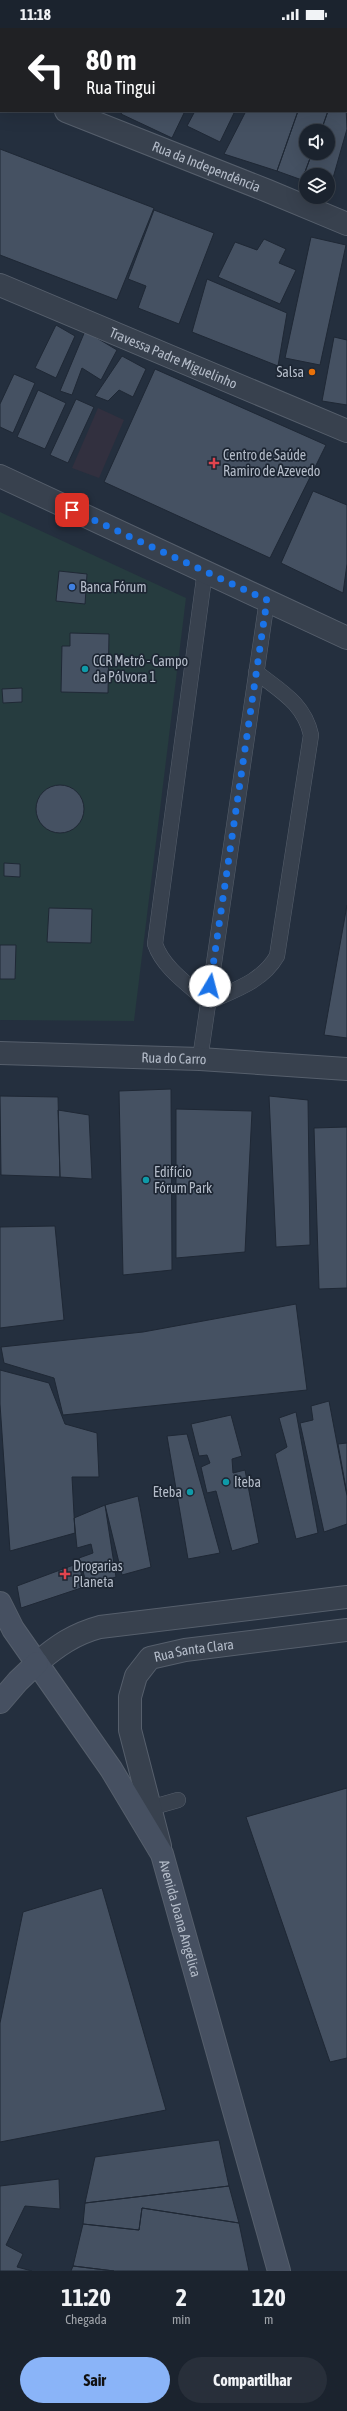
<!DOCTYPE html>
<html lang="pt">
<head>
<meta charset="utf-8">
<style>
  body { margin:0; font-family:"Asap Condensed",sans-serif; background:#282f3a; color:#f1f3f6; height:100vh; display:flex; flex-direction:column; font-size:15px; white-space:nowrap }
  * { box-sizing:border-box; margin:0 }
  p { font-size:13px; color:#a0a4aa }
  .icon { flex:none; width:22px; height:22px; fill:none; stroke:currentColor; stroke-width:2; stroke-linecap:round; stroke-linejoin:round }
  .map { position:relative; height:2243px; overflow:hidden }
  .drawer { display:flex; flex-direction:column; background:#1b232e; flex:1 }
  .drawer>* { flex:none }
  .hud { position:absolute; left:0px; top:0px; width:347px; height:84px; box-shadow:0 4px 16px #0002,0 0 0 1px #39404a; background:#202124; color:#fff; overflow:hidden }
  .tools { position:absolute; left:299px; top:96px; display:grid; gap:8px }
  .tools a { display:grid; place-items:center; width:36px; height:36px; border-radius:50%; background:#1b232e; box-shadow:0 4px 16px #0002,0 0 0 1px #39404a; font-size:20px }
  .pin { position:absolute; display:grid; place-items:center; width:34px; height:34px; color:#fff; margin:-17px; border-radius:8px; box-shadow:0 2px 6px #0006 }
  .me { position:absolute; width:44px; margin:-22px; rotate:8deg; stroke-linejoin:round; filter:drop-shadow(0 0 3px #0008) }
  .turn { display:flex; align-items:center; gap:14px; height:84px; padding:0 20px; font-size:18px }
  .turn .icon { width:52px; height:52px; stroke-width:2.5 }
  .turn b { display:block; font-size:28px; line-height:34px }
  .eta { display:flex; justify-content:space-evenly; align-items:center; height:68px; text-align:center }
  .eta b { font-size:24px; font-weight:700; line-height:28px }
  .action { display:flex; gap:8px; margin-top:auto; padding:8px 20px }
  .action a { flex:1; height:46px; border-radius:24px; background:#8ab4f8; color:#111; font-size:16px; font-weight:700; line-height:46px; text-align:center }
  .action a+a { background:#282f3a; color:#f1f3f6 }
  .status { display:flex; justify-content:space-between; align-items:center; height:28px; padding:0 20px; background:#1b232e; direction:ltr }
  .status svg { height:11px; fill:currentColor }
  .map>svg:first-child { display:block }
  .medical { fill:#32303f }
  .green { fill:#263c3f }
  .building { fill:#455162; stroke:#1f2835 }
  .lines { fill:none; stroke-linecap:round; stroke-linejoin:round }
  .service-casing { stroke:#565f6c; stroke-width:16 }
  .minor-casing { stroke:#565f6c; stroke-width:24 }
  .tertiary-casing { stroke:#565f6c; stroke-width:24 }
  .secondary-casing { stroke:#565f6c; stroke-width:24 }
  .service { stroke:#38414e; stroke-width:15 }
  .minor { stroke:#38414e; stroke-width:22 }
  .tertiary { stroke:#38414e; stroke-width:22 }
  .secondary { stroke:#465061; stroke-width:22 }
  .route { stroke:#1a73e8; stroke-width:7; stroke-dasharray:0 12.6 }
  .food-dot { fill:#e8710a; stroke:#1d2633; stroke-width:1.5 }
  .health-dot { fill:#e0444e; stroke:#1d2633; stroke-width:1.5 }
  .shop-dot { fill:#3f7fe0; stroke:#1d2633; stroke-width:1.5 }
  .culture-dot { fill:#0f9aa8; stroke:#1d2633; stroke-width:1.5 }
  .labels { text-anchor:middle; stroke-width:3.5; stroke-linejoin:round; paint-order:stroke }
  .street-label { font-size:14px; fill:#b4bcc9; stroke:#1d2633 }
  .poi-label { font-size:14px; fill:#b4bcc9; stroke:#1d2633; text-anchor:start }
</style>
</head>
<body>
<div class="status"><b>11:18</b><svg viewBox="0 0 49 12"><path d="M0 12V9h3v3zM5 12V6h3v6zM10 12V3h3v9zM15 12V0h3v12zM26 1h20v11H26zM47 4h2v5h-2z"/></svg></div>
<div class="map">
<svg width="347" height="2243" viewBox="0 0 347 2243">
  <rect width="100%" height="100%" fill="#242f3e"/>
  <path class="medical" d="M98,380L124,392L99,450L72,440Z"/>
  <path class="green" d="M0,484L186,570L134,993L0,992Z"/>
  <path class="building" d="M61,0H148L60,1Z
    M161,0H223L160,1Z
    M346,79L347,101L331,157L328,156V147H306V152H302L312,125H328V103H321L328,83H346Z
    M123,83H185L172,110L121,86Z
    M195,83H235L220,114L187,98Z
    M246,83H298L277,143L224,126Z
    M298,83H328L321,103H306V125H312L302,152L277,143Z
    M0,121L154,180L117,272L0,227Z
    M154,182L214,205L179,296L138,280L146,258L128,251Z
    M311,209L346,217L320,337L285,330Z
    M264,211L286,221L279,235L296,242L280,276L218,249L235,214L257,222Z
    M207,251L287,285L278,338L192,304Z
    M56,297L75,308L56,350L35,340Z
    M85,303L117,322L101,352L82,340L72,367L60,363Z
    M334,309L347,312V377L322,373Z
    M122,328L146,341L133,369L119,362L108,373L95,368Z
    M155,341L326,417L270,530L104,454Z
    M14,346L35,355L13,405L0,399V376Z
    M38,362L66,375L45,421L17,409Z
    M76,371L94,379L68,435L50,427Z
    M313,463L347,477V536L343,565L281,535Z
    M59,543L87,546L85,576L56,573Z
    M70,605L109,606L108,665L61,664L62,618H70Z
    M22,660V674L3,675L2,661Z
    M36 781a24 24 0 1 1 48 0a24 24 0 1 1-48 0Z
    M4,835L20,836V849L4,848Z
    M347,877V1010L324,1007Z
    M49,880L92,881L91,915L47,914Z
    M0,917H16L15,951H0Z
    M171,1061L172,1242L123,1247L119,1063Z
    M0,1068L58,1069L60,1149L1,1147Z
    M269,1068L308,1072L310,1217L276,1219Z
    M176,1081L252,1083L245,1224L176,1230Z
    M58,1082L89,1087L92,1151L60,1149Z
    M347,1099V1260L319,1261L314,1100Z
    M55,1198L64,1292L0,1300V1199Z
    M296,1276L307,1362L63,1387L54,1350L4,1335L1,1319L143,1304Z
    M0,1342L49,1355L65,1396L97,1405L99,1449H72L75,1505L10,1523L0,1376Z
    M329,1373L347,1468V1496L324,1504L300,1395L313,1392L311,1378Z
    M296,1384L318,1505L296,1511L275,1426L287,1419L279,1390Z
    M231,1387L242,1428L232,1431L233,1445L245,1442L259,1515L232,1523L216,1463L207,1465L201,1439L210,1435L207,1427L199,1428L191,1396Z
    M187,1406L220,1525L188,1531L167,1408Z
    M347,1415V1466L338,1416Z
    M138,1468L151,1539L122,1547L105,1477Z
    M105,1477L116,1549L87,1557L79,1530L93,1525L91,1516L77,1520L74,1490Z
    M79,1535L84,1559L21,1580L17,1558Z
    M347,1760V2030L330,2034L246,1789Z
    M102,1860L166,2082L0,2114V1995L23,1884Z
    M219,2112L229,2158L85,2175L95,2129Z
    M59,2151L60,2181L25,2178L6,2217L23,2226L17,2239L32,2243H0V2158Z
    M229,2158L239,2195L142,2180L139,2202L83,2196L85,2175Z
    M142,2180L239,2195L249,2243H114L73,2238L83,2196L139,2202Z
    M73,2238L114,2243H71Z"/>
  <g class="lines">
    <g class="service-casing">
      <path id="service" d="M205,543L155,916C163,940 189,957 208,974
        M208,974C234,962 262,954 277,928L311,707C304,675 280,663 256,644
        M200,1031L267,572
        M150,1780L178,1772"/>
    </g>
    <g class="minor-casing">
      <g id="minor">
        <path d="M0,57L1,58"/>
        <path id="s1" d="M66,83L268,163L347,196"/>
        <path id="s2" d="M0,257L347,403"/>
        <path d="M0,448L347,610"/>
      </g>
    </g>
    <g class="tertiary-casing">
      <g id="tertiary">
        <path id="s3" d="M0,1025L200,1031L347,1041"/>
        <path d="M37,1635C57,1618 74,1606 100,1599L347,1569"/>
        <path id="s4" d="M160,1818L130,1702V1669L136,1648L150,1630L185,1622L347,1602"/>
      </g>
    </g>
    <g class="secondary-casing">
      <g id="secondary">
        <path id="s5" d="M0,1575L13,1601L111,1741L162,1826L279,2243"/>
        <path d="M0,1674L18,1653L37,1635"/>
      </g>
    </g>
    <use href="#service" class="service"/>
    <use href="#minor" class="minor"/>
    <use href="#tertiary" class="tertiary"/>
    <use href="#secondary" class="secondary"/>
  </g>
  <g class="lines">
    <path class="route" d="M72,482L267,572L210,958"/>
  </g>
  <circle class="food-dot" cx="312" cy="344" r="4"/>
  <g class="health-dot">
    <path d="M212 429h4v4h4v4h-4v4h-4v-4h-4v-4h4z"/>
    <path d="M63 1540h4v4h4v4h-4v4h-4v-4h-4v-4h4z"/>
  </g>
  <circle class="shop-dot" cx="72" cy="559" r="4"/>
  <g class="culture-dot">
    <circle cx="85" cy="641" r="4"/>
    <circle cx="146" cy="1152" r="4"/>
    <circle cx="226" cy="1454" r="4"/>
    <circle cx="190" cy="1464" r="4"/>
  </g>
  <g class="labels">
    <g class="street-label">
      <text dy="5" stroke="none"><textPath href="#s1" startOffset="151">Rua da Independência</textPath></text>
      <text dy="5" stroke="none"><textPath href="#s2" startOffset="188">Travessa Padre Miguelinho</textPath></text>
      <text dy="5" stroke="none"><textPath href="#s3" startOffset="174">Rua do Carro</textPath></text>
      <text dy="5" stroke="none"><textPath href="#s4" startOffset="242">Rua Santa Clara</textPath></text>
      <text dy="5" stroke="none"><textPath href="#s5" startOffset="366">Avenida Joana Angélica</textPath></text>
    </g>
    <g class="poi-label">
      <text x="304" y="349" text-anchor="end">Salsa</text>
      <text x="223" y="432">Centro de Saúde<tspan x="223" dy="16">Ramiro de Azevedo</tspan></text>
      <text x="80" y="564">Banca Fórum</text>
      <text x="93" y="638">CCR Metrô - Campo<tspan x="93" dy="16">da Pólvora 1</tspan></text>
      <text x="154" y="1149">Edifício<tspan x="154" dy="16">Fórum Park</tspan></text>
      <text x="234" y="1459">Iteba</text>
      <text x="182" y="1469" text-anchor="end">Eteba</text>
      <text x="73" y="1543">Drogarias<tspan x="73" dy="16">Planeta</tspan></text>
    </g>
  </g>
</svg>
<div class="tools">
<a><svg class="icon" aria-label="sound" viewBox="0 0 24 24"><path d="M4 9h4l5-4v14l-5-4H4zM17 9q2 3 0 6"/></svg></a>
<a><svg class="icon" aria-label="layers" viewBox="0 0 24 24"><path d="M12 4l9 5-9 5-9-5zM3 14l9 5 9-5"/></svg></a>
</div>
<div class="pin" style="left:72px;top:482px;background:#d93025"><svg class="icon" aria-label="arrive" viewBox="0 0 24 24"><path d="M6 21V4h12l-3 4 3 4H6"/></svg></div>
<svg class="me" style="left:210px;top:958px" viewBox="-20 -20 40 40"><circle r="19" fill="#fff"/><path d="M0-13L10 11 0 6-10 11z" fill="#1a73e8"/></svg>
<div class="hud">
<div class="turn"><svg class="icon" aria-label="left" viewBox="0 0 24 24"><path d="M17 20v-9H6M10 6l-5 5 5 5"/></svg><div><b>80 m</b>Rua Tingui</div></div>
</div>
</div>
<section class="drawer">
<div class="eta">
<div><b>11:20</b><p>Chegada</p></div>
<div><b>2</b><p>min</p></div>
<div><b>120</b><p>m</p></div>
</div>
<div class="action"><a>Sair</a><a>Compartilhar</a></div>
</section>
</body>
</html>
